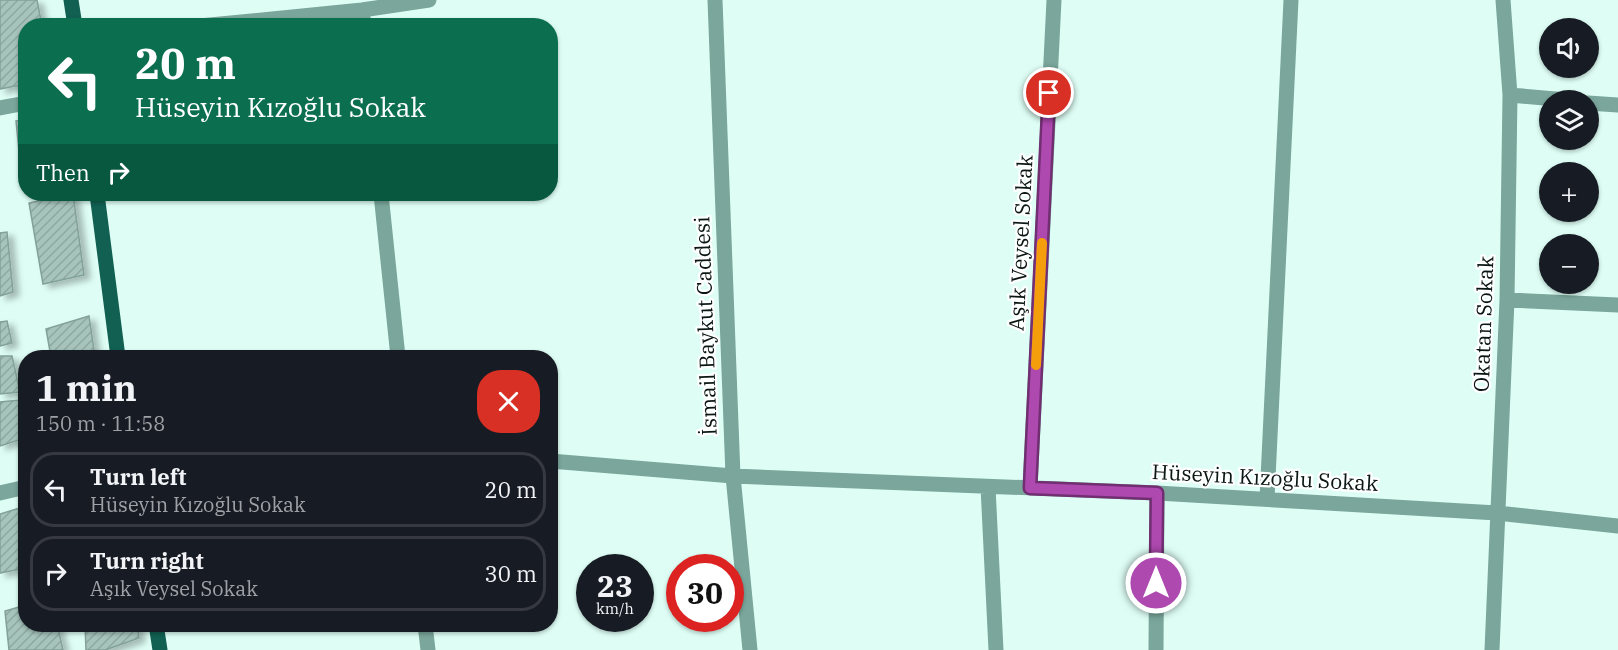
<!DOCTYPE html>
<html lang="en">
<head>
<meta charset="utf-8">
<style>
  body { margin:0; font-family:"IBM Plex Serif",serif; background:#242831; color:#f1f3f6; height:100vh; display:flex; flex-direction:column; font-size:22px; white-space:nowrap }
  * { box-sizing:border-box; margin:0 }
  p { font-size:20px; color:#9ea1a6 }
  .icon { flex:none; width:33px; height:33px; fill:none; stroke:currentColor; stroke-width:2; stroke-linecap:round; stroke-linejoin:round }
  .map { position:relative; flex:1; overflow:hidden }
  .sheet { position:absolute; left:18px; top:350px; width:540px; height:282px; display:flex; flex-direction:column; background:#171b24; border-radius:24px; box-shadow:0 2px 4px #0004 }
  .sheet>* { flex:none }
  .hud { position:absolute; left:18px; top:18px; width:540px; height:183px; border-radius:24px; box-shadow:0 2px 4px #0004; background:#0b6e4f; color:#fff; overflow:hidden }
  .controls { position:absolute; left:1539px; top:18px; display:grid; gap:12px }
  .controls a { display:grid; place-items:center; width:60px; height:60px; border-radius:50%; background:#171b24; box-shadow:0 2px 4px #0004; font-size:30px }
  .speed { position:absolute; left:576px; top:554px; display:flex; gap:12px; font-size:30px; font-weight:700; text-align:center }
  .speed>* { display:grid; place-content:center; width:78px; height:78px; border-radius:50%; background:#171b24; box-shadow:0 2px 4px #0004; line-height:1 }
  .speed small { font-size:15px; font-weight:400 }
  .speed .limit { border:9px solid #d22; background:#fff; color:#111 }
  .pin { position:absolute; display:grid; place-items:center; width:51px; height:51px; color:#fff; margin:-26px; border:3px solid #fff; border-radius:50%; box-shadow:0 2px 6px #0007 }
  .me { position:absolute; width:66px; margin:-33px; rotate:0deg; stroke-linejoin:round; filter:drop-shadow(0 0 4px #0008) }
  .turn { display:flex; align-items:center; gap:21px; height:126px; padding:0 18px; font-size:27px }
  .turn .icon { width:78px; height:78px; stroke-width:2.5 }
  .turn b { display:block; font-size:42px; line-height:51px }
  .then { display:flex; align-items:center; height:57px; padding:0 18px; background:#0003; gap:12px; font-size:22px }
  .round { display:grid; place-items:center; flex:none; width:63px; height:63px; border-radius:24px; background:#242831 }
  .head { display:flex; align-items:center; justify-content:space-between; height:102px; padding:0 18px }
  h1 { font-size:36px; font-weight:700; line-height:45px }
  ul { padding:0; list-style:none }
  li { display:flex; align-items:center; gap:18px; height:75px; margin:0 12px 9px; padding:0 6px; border:3px solid #363941; border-radius:24px }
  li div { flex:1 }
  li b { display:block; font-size:22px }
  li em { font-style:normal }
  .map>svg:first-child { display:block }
  .building { fill:url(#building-hatch); stroke:#83a199; stroke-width:1.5; filter:url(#shadow) }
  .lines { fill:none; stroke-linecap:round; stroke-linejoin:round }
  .minor { stroke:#7aa69b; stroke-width:15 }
  .major { stroke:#116052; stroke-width:15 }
  .route-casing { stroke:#712f72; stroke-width:15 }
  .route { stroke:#ae49af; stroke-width:10 }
  .slow { stroke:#f59e0b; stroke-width:10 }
  .labels { text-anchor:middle; stroke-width:4.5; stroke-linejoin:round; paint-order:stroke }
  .street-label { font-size:21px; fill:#0a1613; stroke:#fff }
</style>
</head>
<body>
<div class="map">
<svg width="1618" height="650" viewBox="0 0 1618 650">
  <defs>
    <pattern id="building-hatch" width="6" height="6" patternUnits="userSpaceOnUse" patternTransform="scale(1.5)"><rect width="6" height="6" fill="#a6c4bc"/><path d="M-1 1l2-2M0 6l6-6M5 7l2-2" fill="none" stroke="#8ea8a1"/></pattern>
    <filter id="shadow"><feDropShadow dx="6" dy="4" stdDeviation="3" flood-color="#0004"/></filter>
  </defs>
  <rect width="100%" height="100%" fill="#defef5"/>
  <path class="building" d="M0,0H37L42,26H26V84L0,89Z
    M26,120V180L22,181L16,121Z
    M69,194H73L84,275L43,284L29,203Z
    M7,232L13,292L0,296V233Z
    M89,316L95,357H51L46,329Z
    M7,321L12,343L0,346V322Z
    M0,356H12L20,392L0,394Z
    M20,400L22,439L0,446V402Z
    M26,506V568L0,573V514Z
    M26,605V624H57L63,650H9L5,611Z
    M85,624H137L139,638L105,650H86Z"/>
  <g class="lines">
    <path class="minor" d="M715,0L733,476L750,650
      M362,10L364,26
      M200,26L362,10L429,0
      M1510,95L1567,100
      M1588,103L1618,105
      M0,108L26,103
      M381,194L398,357
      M1507,300L1618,305
      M550,461L733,476L1157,493L1497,513L1618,526
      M988,487L996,650
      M1030,488L1054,0
      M0,493L26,487
      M1267,499L1291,0
      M425,624L428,650
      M1156,650L1157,493
      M1492,650L1507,300L1510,95L1503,0"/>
    <path class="major" d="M71,0L75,26
      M97,194L118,357
      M156,624L160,650"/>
  </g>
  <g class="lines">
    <g class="route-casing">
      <path id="route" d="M1049,93L1030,488L1157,493L1156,583"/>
    </g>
    <use href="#route" class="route"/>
    <path class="slow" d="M1036,365L1042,243"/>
  </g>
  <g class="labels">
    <g class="street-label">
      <text transform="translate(1021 243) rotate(-87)" y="7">Aşık Veysel Sokak</text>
      <text transform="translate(1484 324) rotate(-88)" y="7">Okatan Sokak</text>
      <text transform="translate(706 326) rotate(-92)" y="7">İsmail Baykut Caddesi</text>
      <text transform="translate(1265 478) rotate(3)" y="7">Hüseyin Kızoğlu Sokak</text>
    </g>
  </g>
</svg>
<div class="controls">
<a><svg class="icon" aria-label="sound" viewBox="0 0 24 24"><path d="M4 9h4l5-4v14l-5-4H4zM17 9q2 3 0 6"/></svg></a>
<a><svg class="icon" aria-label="layers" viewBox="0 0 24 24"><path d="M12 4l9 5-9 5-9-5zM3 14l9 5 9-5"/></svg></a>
<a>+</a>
<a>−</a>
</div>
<div class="speed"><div>23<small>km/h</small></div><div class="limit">30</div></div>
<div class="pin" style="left:1049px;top:93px;background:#d93025"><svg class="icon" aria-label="arrive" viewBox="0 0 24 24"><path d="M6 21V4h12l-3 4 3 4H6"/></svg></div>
<svg class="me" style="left:1156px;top:583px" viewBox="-20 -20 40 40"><circle r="17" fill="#ae49af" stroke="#fff" stroke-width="3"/><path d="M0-11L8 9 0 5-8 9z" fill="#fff"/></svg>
<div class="hud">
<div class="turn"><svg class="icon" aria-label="left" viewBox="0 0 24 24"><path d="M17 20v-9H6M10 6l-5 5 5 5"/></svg><div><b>20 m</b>Hüseyin Kızoğlu Sokak</div></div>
<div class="then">Then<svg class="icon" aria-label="right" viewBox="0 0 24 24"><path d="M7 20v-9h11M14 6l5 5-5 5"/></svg></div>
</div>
<section class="sheet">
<div class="head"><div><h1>1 min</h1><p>150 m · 11:58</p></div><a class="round" style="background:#d93025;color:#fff"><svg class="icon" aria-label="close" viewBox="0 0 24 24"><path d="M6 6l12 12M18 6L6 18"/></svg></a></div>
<ul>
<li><svg class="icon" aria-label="left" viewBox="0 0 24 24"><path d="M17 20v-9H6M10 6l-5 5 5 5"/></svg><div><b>Turn left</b><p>Hüseyin Kızoğlu Sokak</p></div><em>20 m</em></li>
<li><svg class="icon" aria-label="right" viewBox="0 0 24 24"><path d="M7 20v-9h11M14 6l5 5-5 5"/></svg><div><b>Turn right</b><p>Aşık Veysel Sokak</p></div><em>30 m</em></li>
</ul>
</section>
</div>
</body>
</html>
